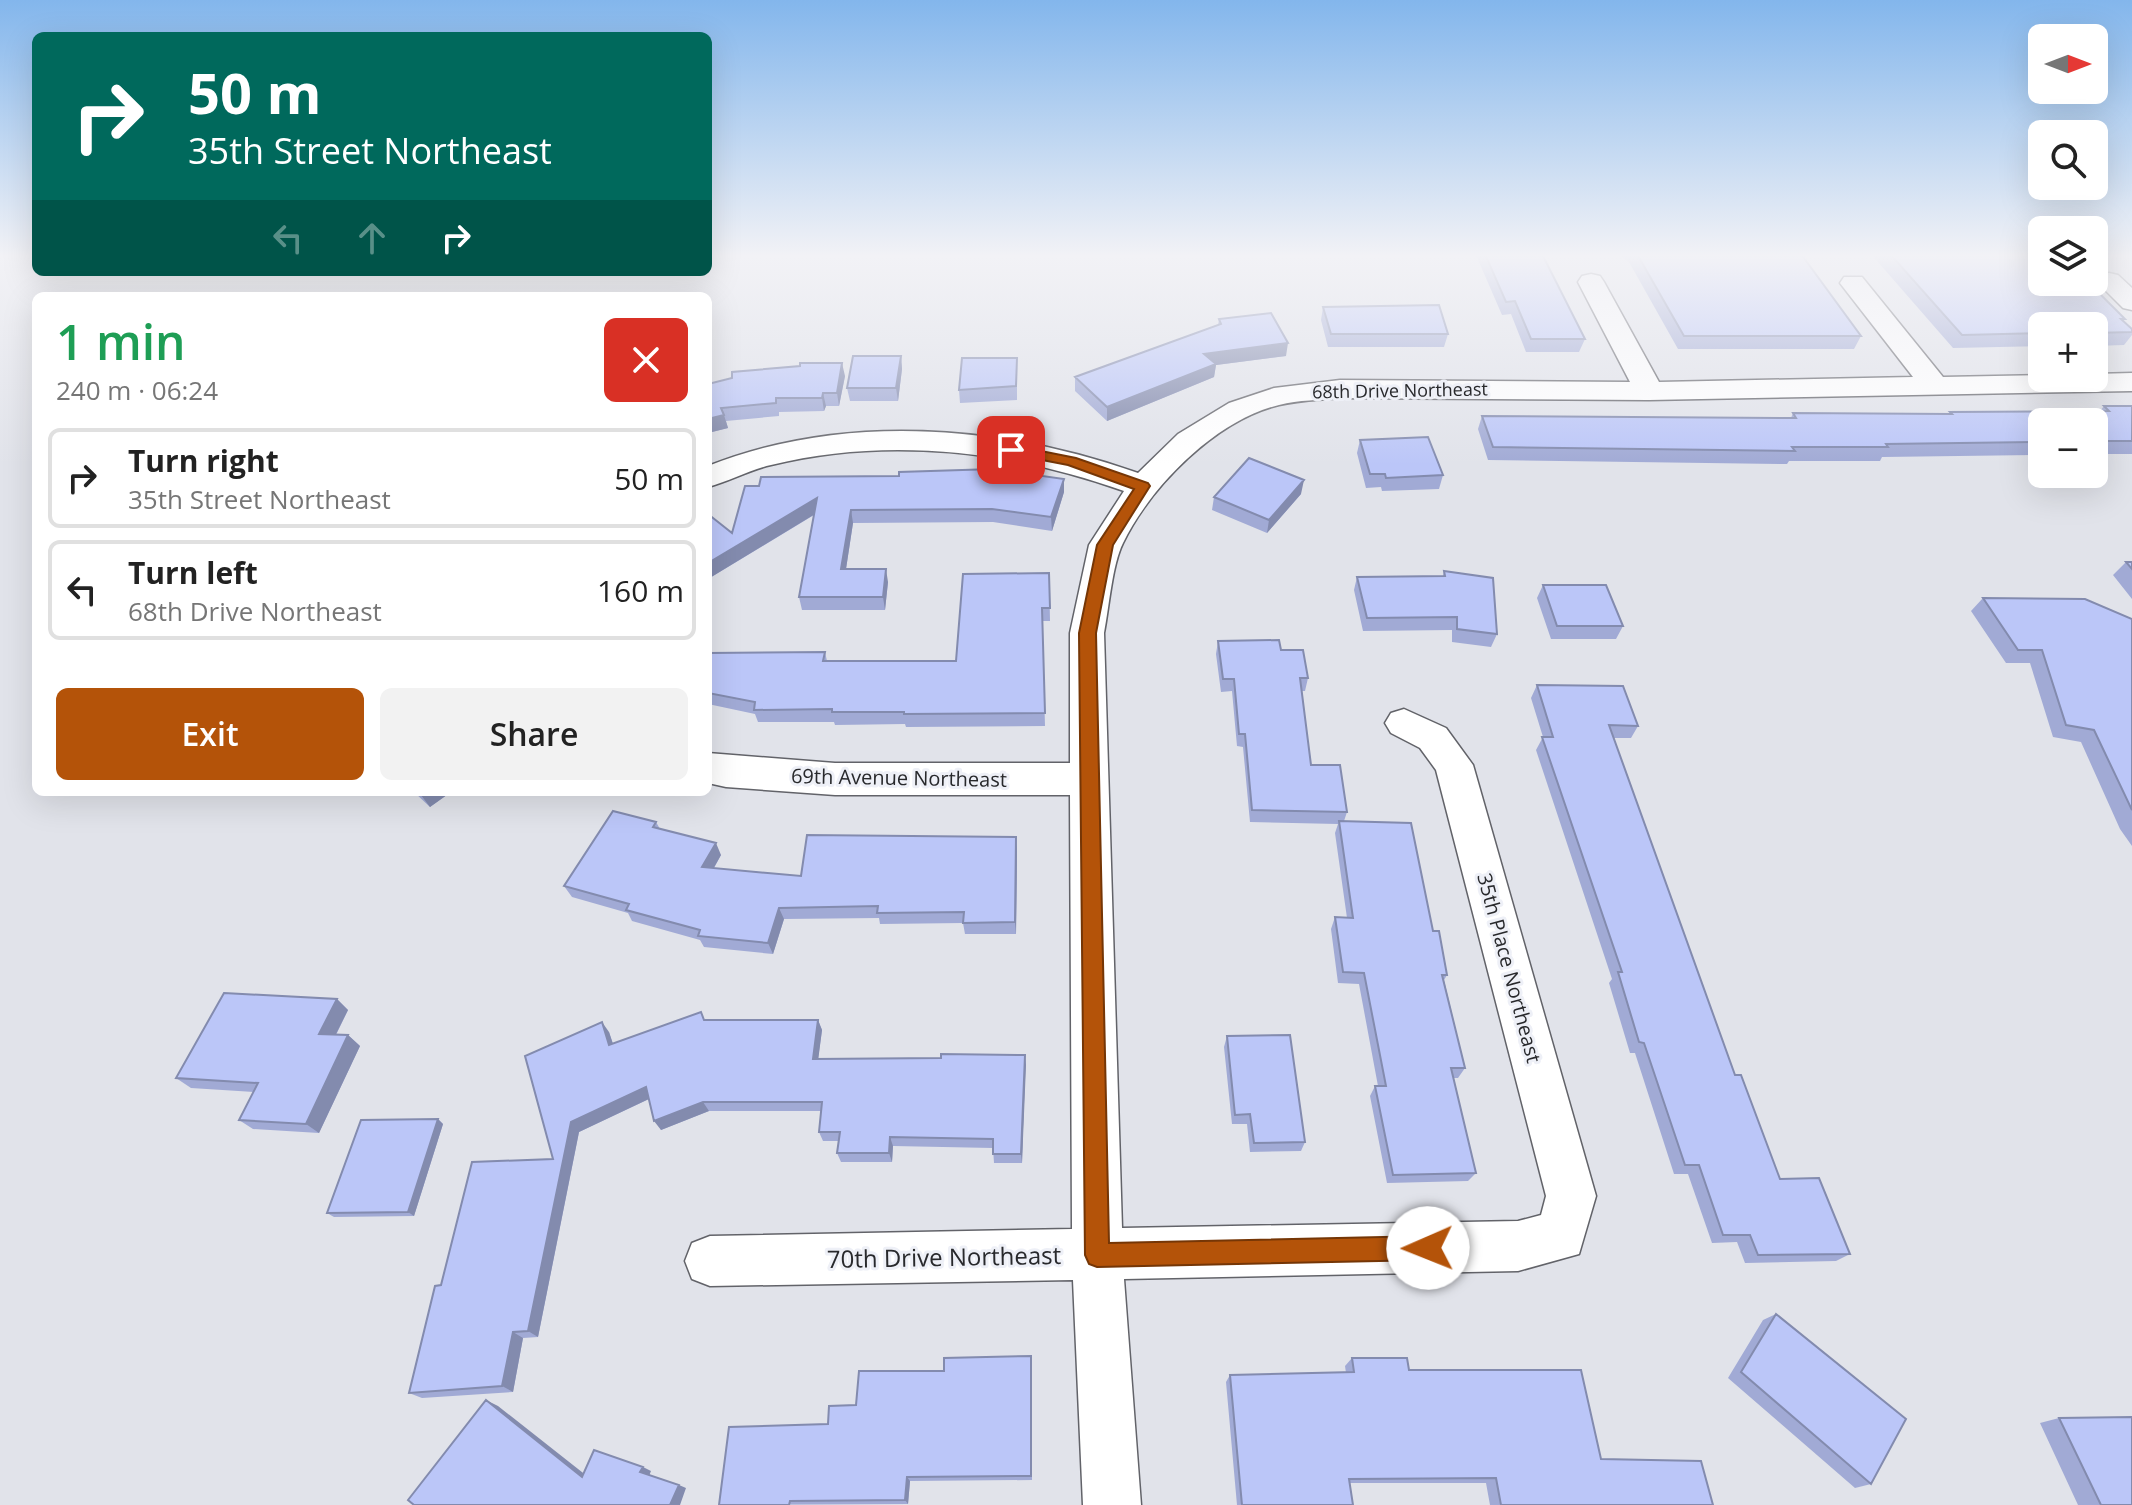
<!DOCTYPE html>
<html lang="en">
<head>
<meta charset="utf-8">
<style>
  body { margin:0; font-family:"Open Sans",sans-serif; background:#f2f2f2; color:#222; height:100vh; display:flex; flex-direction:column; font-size:30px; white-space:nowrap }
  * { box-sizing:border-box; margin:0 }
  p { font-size:26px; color:#767676 }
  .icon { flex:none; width:44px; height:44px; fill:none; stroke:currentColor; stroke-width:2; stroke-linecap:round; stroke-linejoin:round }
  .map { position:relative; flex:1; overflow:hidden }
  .drawer { position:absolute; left:32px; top:292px; width:680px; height:504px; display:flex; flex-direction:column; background:#fff; border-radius:12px; box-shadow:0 8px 32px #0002 }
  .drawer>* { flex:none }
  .guide { position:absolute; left:32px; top:32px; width:680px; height:244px; border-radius:12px; box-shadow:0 8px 32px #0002; background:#00695c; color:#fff; overflow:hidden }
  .needle { width:52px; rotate:90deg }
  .buttons { position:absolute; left:2028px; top:24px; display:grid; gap:16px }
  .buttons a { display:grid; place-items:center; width:80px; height:80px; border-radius:12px; background:#fff; box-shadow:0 8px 32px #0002; font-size:40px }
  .pin { position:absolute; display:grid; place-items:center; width:68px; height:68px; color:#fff; margin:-34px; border-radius:16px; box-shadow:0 4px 12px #0006 }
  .me { position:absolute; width:88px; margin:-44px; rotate:269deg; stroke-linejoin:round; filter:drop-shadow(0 0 6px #0008) }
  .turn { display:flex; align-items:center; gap:28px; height:168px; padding:0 24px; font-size:36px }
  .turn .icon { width:104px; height:104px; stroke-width:2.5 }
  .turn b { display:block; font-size:56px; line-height:68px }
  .lanes { display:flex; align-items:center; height:76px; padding:0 24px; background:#0003; justify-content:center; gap:40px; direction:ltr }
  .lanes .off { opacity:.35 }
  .round { display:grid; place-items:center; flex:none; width:84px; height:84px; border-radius:12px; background:#f2f2f2 }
  .head { display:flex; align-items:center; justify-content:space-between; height:136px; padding:0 24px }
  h1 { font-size:48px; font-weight:600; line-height:60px; color:#1e9e55 }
  .primary-button { display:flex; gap:16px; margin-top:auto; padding:16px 24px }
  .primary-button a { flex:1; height:92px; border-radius:12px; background:#b45309; color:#fff; font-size:32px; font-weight:600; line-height:92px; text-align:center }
  .primary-button a+a { background:#f2f2f2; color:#222 }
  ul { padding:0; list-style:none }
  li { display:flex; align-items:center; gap:24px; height:100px; margin:0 16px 12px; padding:0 8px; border:4px solid #e0e0e0; border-radius:12px }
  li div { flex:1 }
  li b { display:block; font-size:30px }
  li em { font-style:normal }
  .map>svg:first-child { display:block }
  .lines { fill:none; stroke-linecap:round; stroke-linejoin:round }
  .minor-casing { stroke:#626369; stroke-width:3 }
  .minor { fill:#fff; fill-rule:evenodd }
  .wall { fill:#a1aad5 }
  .shaded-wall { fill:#838bae }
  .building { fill:#bbc6f8; stroke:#838bae; stroke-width:2 }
  .route { fill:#b45309; stroke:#753606; stroke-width:2 }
  .labels { text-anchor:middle; stroke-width:6; stroke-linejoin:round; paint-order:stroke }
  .far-street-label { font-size:18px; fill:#28292c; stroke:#eef0f7 }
  .street-label { font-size:20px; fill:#28292c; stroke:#eef0f7 }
  .near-street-label { font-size:24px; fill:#28292c; stroke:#eef0f7 }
</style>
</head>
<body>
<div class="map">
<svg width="2132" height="1505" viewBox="0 0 2132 1505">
  <rect width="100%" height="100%" fill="#e1e3ea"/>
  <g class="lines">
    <g class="minor-casing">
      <path id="minor" d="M2109,273L2118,275L2132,288V310L2123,308L2096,281L2100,275Z
        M1591,274L1600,276L1604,282L1659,382L1913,377L1840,283L1844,277H1862L1943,377L2042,375V378H2094V374L2132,373V391L1649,400L1340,398C1320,400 1299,400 1279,405C1216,420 1151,486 1123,543C1112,565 1109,608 1104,633L1122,1228L1518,1221L1541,1215L1546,1196L1436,770L1420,748L1391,733L1385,723L1391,713L1404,709L1446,728L1473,765L1596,1196L1579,1254L1518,1271L1124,1279L1141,1505H1083L1073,1280L710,1286L692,1279L685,1261L692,1243L710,1236L1072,1229L1070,795H835L726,787L708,783V753L835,763H1070V633L1089,545L1124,491C1012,451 888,436 771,465C749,470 730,481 708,487V466C844,412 1002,425 1138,473L1178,434L1229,403L1274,388L1340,380L1630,382L1578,282L1582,276Z"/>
    </g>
    <use href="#minor" class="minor"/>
  </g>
  <path class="wall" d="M1464,254H1542L1585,339L1579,352H1526L1511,314L1502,315L1476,255L1464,256Z
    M1619,254H1801L1861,336L1854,349H1678L1629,262Z
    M1871,254H2042L2125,319L2123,321L2132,329V335L2124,345L2094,346V326H2042V346L1953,348Z
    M1323,307L1448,334L1444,347H1328L1321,320Z
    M1219,319L1286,356L1216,365L1214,377L1107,421L1075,391V377L1218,325Z
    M901,356L902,369L898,401H850L847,388Z
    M1017,358V400L960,403L959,390Z
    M845,376L839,406H826L824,411L779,412V416L726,421L728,428L708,433V384Z
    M2104,406H2132V454H2094V422H2042V455L1882,457L1880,461H1789L1787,464L1488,460L1478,429L1482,416L1791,418L1793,413L1948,414L1950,412L2100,411Z
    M1360,440L1443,475L1439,489L1382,491L1381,487L1366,488L1357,453Z
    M1064,479V492L1052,531L993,522L853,523L846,569L888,582L885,610H802L799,597L814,515L708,579V514L732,533L745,486Z
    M1301,494L1267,533L1212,510L1214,497Z
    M2126,562H2132V599L2113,575Z
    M1444,571L1497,634L1491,647L1452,642V630L1363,631L1354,590L1357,577L1443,576Z
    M1049,573L1050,621H1042L1045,726L906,727L905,724L835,725L834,722H758L755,714L708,704V653L825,652L827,661H956Z
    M1543,585L1623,626L1616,639H1551L1537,598Z
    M1983,598L2132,619V846L2120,829L2081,742L2053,737L2030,663H2006L1971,611Z
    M1218,641L1281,650L1308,678L1305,691H1302L1311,765L1347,812L1344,821L1433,931L1447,975L1444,980L1465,1068L1458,1078H1453L1476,1173L1468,1181L1387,1183L1370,1096L1375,1086H1378L1359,984L1338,983L1331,929L1335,917L1347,918L1335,833L1338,824L1250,822L1243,747L1237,746L1232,691L1221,692L1216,654Z
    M1537,685L1638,726L1631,738H1613L1735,1075L1780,1179L1850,1254L1836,1261L1745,1263L1737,1242L1712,1243L1688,1174H1674L1635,1053H1630L1609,983L1612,979L1536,750L1543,737L1531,698Z
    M414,792H451L430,807Z
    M656,822L660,829L721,855L714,868L801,876L1017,848L1016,934H965L963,923L880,924L879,918L784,919L773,954L704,947L700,940L632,921L628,913L572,897L564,886Z
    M337,999L348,1010L336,1035H348L360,1046L319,1133L253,1129L239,1120L254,1092L191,1088L176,1078Z
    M706,1020H818L822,1030L818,1059L941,1058L1025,1055L1022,1163H994L993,1148L893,1146L892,1162H841L837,1153L839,1141H823L819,1132L821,1111H709L661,1130L649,1099L579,1132L538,1337L523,1338L513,1392L422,1398L409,1393L441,1285L553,1159L609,1032L613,1044Z
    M1227,1036L1305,1142L1301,1151L1250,1152L1247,1124H1232L1224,1047Z
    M438,1119L443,1124L414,1216L334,1217L327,1213Z
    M1776,1314L1871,1484L1855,1488L1728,1378L1763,1320Z
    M1352,1358L1409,1370L1601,1459L1713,1505H1490L1486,1483H1350L1353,1505H1237L1226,1382L1230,1375L1346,1373L1345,1366Z
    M1032,1362V1480L910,1481L908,1504L719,1505L828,1424L856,1405L944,1371Z
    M2059,1418L2132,1505H2078L2040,1423Z"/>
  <path class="shaded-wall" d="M1288,343L1286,356L1216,365L1214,377L1107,421V407L1204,354Z
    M901,356L902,369L898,401L896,388Z
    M842,363L845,376L839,406L837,393Z
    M823,393L826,406L824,411L822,398Z
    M724,415L728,428L708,433V419Z
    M1064,479V492L1052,531L1051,517Z
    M1304,480L1301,494L1267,533L1269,520Z
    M817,498L820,511L708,579V563Z
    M851,510L853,523L844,582L841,569Z
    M886,569L888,582L885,610L883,597Z
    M425,792H451L430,807L421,795Z
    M1016,837L1017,848L1016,934L1015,922Z
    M716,843L721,855L708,878L702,867Z
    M779,908L784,919L773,954L768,943Z
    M337,999L348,1010L331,1044L319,1034Z
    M818,1020L822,1030L817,1069L813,1059Z
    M602,1022L609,1032L617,1056L609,1045Z
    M348,1035L360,1046L319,1133L306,1124Z
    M1025,1055L1026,1065L1022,1163L1021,1154Z
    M646,1087L653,1097L579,1132L538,1337L528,1331L571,1122Z
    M703,1102L709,1111L661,1130L654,1121Z
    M438,1119L443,1124L414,1216L408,1212Z
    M890,1137L893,1146L892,1162L889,1153Z
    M513,1332L523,1338L513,1392L502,1386Z
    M486,1400L498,1406L592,1480L582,1477Z
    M643,1467L651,1471L649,1476L640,1472Z
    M907,1477L910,1481L908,1504L905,1500Z
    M679,1485L686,1488L680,1505H670Z"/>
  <path class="building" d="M1485,254H1542L1585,339H1531L1515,301L1506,302Z
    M1637,254H1801L1861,336H1684Z
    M1890,254H2042V282H2088L2125,319H2121L2132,329V332L2094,333V326H2042V333L1962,335Z
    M1439,305L1448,334H1331L1323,307Z
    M1271,313L1288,343L1204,354L1216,364L1107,407L1075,377L1221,324L1219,319Z
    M853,356H901L896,388H847Z
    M962,358H1017L1016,386L959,390Z
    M800,363H842L837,393H823L822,398H776V403L721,408L724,415L708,419V384L732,378V372L800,366Z
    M2104,406H2132V441H2094V422H2042V442L1886,444L1888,447H1792L1795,451L1493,447L1482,416L1796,418L1793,413L1952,414L1950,412L2109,411Z
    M1428,437L1443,475L1386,478L1385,474H1370L1360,440Z
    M1249,458L1304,480L1269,520L1214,497Z
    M994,469L1064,479L1051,517L992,509L851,510L841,569H886L883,597H799L817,498L708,563V514L732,533L745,486H759L761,477L899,476V472Z
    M2126,562H2132V569Z
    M1444,571L1493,578L1497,634L1457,629V617L1367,618L1357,577L1445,576Z
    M1049,573L1050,608H1042L1045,713L904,714V712H832V709L754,710L755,702L708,693V653L825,652L823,661H956L963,574Z
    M1543,585H1606L1623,626H1557Z
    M1983,598L2085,599L2132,619V810L2094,730L2066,725L2042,650H2018Z
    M1279,640L1281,650H1303L1308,678H1300L1311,765H1340L1347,812L1252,810L1245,734H1239L1234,679H1223L1218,641Z
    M1537,685L1623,686L1638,726L1609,725L1735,1075H1741L1780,1179L1819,1178L1850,1254L1758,1255L1750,1235H1723L1699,1165H1685L1644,1043L1639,1042L1618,972H1622L1542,737H1553Z
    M613,811L656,822L653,827L716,843L702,867L801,876L807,835L1016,837L1015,922L963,923L964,912L877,913L878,906L779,908L768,943L698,936L700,930L626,910L629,904L564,886Z
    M1339,821L1411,823L1433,931H1439L1447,975H1442L1465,1068H1451L1476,1173L1393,1175L1375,1086H1386L1364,973L1343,972L1335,917L1353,918Z
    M224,993L337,999L319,1034L348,1035L306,1124L239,1120L258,1083L176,1078Z
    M701,1012L704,1020H818L813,1059L941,1058V1054L1025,1055L1021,1154H993V1139L890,1137L889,1153H837L840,1132H819L822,1102H703L654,1121L646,1087L571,1122L528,1331L513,1332L502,1386L409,1393L435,1286L441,1285L472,1162L553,1159L525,1056L602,1022L609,1045Z
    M1290,1035L1305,1142L1254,1143L1250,1114L1235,1115L1227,1036Z
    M438,1119L408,1212L327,1213L361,1120Z
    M1776,1314L1906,1419L1871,1484L1741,1372Z
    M1031,1356V1476L907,1477L905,1500L790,1501L789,1505H719L729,1427L828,1424L829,1406L856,1405L859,1371H944V1358Z
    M1352,1358H1407L1409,1370H1581L1601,1459L1701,1461L1713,1505H1501L1496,1478L1349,1479L1353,1505H1242L1230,1375L1354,1372Z
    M486,1400L582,1477L594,1450L643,1467L640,1472L679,1485L670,1505H414L408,1500Z
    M2132,1417V1505H2101L2059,1418Z"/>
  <linearGradient id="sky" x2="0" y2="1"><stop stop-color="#83b6ec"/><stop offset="0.55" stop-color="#f2f2f6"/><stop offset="1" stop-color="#f2f2f6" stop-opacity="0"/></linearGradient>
  <rect width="2132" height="465" fill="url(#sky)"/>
  <path class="route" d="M1011,445L1076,458L1148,483L1150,486L1113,545L1096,633L1109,1243L1428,1236L1436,1239L1440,1248L1436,1256L1428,1260L1097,1267L1089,1264L1085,1255L1079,633L1097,545L1134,489L1068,465L1006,453V447Z"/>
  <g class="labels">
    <g class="far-street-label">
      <text transform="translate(1400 391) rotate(-1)" y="6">68th Drive Northeast</text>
    </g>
    <g class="street-label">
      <text transform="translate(899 778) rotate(1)" y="7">69th Avenue Northeast</text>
      <text transform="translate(1509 968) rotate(75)" y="7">35th Place Northeast</text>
    </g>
    <g class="near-street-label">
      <text transform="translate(944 1258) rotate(-1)" y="8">70th Drive Northeast</text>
    </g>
  </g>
</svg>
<div class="buttons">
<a><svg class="needle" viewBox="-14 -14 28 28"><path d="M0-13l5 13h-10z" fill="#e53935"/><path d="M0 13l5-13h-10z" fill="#767676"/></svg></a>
<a><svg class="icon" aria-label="search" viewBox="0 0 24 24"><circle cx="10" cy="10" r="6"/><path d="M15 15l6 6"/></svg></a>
<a><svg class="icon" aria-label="layers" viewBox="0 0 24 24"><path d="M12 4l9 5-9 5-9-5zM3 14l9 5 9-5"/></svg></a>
<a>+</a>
<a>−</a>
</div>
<div class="pin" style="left:1011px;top:450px;background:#d93025"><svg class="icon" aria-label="arrive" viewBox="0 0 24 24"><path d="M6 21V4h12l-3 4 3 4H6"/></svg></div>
<svg class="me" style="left:1428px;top:1248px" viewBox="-20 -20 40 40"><circle r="19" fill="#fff"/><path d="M0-13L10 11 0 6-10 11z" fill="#b45309"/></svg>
<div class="guide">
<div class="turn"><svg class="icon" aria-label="right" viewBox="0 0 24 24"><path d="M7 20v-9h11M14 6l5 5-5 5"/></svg><div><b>50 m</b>35th Street Northeast</div></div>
<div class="lanes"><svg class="icon off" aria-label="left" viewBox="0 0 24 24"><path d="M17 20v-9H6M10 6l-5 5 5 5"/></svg><svg class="icon off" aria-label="ahead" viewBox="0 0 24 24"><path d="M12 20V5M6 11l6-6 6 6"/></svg><svg class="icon" aria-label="right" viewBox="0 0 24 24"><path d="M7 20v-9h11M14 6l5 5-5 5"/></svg></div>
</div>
<section class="drawer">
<div class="head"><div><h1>1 min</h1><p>240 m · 06:24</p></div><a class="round" style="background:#d93025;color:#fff"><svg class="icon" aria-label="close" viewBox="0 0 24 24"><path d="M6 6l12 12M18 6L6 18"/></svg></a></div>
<ul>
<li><svg class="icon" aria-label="right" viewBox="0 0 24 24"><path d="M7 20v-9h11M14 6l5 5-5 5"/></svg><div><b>Turn right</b><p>35th Street Northeast</p></div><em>50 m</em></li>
<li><svg class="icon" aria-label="left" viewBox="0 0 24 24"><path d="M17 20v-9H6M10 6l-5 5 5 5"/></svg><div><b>Turn left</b><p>68th Drive Northeast</p></div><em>160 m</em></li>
</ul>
<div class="primary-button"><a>Exit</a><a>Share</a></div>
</section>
</div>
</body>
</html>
